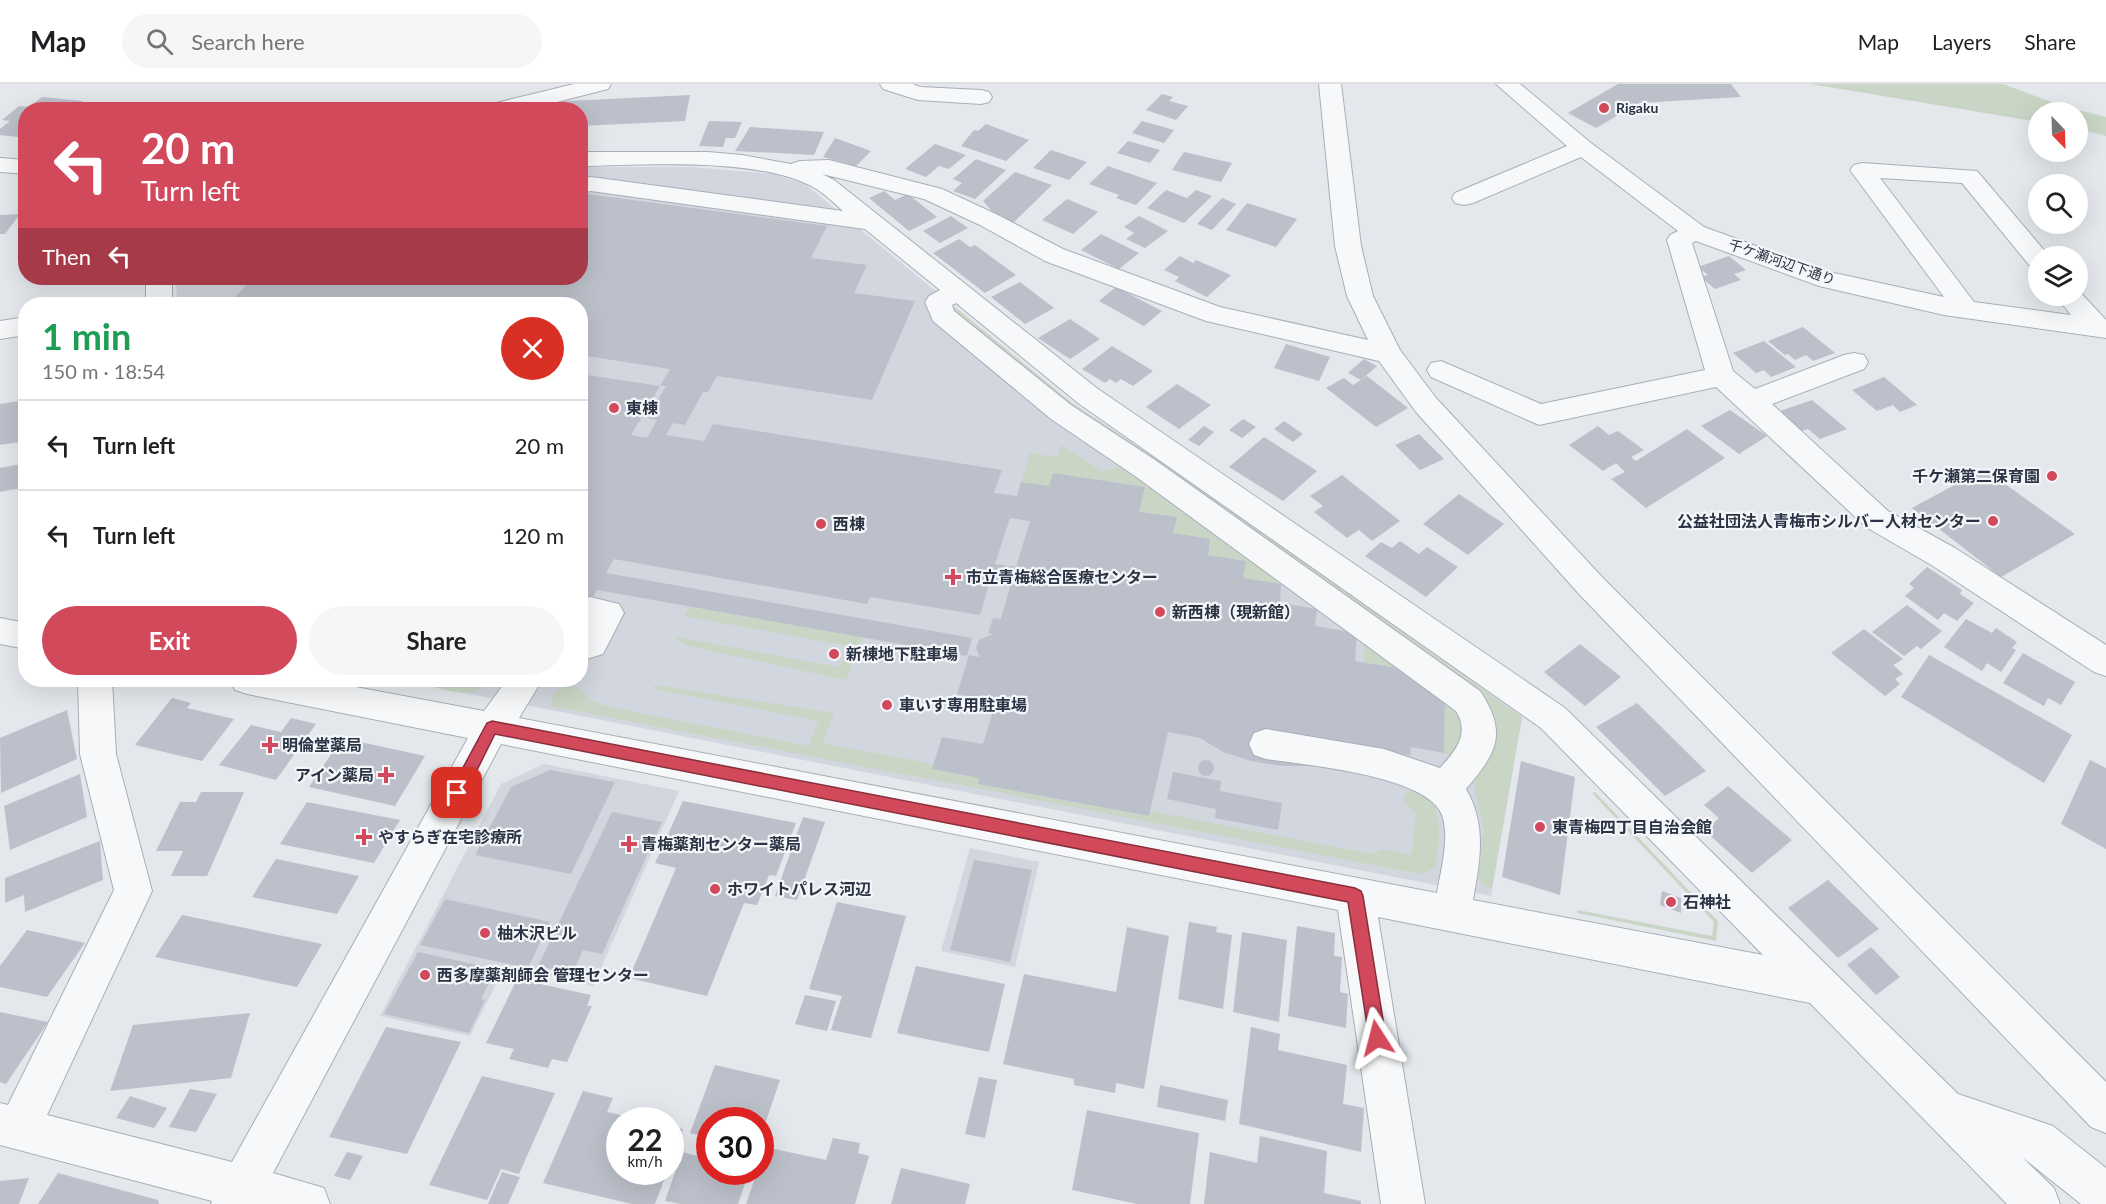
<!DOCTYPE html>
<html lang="en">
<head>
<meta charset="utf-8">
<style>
  body { margin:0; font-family:Lato,"Noto Sans JP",sans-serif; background:#f6f6f6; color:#202124; height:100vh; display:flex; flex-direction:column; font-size:22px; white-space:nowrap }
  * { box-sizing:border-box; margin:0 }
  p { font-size:20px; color:#757577 }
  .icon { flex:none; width:33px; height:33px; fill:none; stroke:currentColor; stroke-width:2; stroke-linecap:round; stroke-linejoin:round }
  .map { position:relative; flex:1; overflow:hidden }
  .sheet { position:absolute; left:18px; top:213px; width:570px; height:390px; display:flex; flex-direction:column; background:#fff; border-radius:24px; box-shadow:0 6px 24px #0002 }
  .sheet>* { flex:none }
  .top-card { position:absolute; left:18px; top:18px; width:570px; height:183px; border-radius:24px; box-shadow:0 6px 24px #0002; background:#d1495b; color:#fff; overflow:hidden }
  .needle { width:39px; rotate:157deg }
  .buttons { position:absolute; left:2028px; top:18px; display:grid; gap:12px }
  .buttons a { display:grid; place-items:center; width:60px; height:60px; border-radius:50%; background:#fff; box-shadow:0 6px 24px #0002; font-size:30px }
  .speed { position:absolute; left:606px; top:1023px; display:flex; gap:12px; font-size:30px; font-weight:700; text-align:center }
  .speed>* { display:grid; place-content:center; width:78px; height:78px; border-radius:50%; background:#fff; box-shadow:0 6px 24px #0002; line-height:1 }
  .speed small { font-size:15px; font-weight:400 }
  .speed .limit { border:9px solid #d22; background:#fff; color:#111 }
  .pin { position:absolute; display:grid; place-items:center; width:51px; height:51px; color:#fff; margin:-26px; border-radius:12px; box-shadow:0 3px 9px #0006 }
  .me { position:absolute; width:66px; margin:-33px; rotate:351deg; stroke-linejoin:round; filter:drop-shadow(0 0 4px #0008) }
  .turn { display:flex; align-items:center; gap:21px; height:126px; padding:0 24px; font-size:27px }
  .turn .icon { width:78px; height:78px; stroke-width:2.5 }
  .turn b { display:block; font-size:42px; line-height:51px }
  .then { display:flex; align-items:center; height:57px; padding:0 24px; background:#0003; gap:12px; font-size:22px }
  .round { display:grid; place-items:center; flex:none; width:63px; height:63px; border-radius:32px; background:#f6f6f6 }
  .head { display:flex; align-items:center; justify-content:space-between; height:102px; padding:0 24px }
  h1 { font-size:36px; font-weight:700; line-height:45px; color:#1e9e55 }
  .cta { display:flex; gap:12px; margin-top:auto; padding:12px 24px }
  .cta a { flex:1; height:69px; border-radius:36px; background:#d1495b; color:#fff; font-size:24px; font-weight:700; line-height:69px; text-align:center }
  .cta a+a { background:#f6f6f6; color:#202124 }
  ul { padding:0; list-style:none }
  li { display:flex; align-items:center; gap:18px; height:90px; padding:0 24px; border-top:2px solid #e0e0e0 }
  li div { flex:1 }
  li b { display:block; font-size:22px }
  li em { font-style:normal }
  header { display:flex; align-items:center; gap:36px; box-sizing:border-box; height:84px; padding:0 30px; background:#fff; border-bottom:2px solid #e0e0e0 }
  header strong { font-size:28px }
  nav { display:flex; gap:33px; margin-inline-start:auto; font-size:21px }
  .search { width:420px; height:54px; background:#f6f6f6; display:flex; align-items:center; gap:15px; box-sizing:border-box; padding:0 21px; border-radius:33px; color:#757577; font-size:22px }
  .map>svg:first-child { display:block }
  .built { fill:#d2d6de }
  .green { fill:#c9d6c5 }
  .building { fill:#bbc0ca; fill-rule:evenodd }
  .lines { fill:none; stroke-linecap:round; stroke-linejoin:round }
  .minor-casing { stroke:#a9aeb7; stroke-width:2 }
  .minor { fill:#f7f8fa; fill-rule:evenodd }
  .route { fill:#d1495b; stroke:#882f3b; stroke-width:1.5 }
  .poi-dot { fill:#d1495b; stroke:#f4f6f9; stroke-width:2 }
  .labels { text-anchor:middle; stroke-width:4.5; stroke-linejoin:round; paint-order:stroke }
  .far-poi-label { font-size:14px; font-weight:bold; fill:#2b3445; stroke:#f4f6f9; text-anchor:start }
  .far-street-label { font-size:14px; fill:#2b3445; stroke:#f4f6f9 }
  .poi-label { font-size:16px; font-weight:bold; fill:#2b3445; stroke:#f4f6f9; text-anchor:start }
</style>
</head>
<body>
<header>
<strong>Map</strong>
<div class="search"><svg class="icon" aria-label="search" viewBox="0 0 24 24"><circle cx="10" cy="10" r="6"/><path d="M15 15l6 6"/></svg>Search here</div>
<nav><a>Map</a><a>Layers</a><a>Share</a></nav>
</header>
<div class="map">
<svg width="2106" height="1120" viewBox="0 0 2106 1120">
  <rect width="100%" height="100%" fill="#e4e7ec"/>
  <path class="built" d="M581,83H691L774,90L805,100L1072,319L1181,391L1522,633L1491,812L399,596H580V220H177L176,194H580Z
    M544,680L679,707L593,902L505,882L470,952L380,932L501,700Z
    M970,764L1039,778L1015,883L941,867Z"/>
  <path class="green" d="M1811,0H2003L2062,22L2106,33V52L2078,45V28H2038V38Z
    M956,224L1072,319L1181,391L1522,633L1492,804L1483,802L1477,793L1484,747L1475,706L1476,686L1493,648L1069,323L951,226Z
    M1061,361L1102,387L1121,383L1137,389L1148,402L1166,410L1183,428L1202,436L1211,449L1244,474L1264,482L1279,500L1243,494L1245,477L1208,471L1173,449L1176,433L1139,428L1145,403L1053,389L1049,402L1021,398L1030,369L1057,373Z
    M689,523L863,553L846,596L688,562L677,556L678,553L839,583L848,562L684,532Z
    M1365,556L1374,562L1386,577L1403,583L1448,614L1467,643L1455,673L1444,669L1445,617L1404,590L1403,585L1364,578Z
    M427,596L455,600L458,596H488C474,618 445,605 424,601Z
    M569,600L581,606L592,617L606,622L809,662L818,637L653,605L655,601L834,629L823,659L933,680L932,685L979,694L978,700L1149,732L1151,727L1372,770L1383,765L1412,771L1416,728L1405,719L1404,713L1408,708L1416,705C1447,723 1440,754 1435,784L1420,790L551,622C551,612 559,602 569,600Z
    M1595,708L1718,837L1716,857L1577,829L1578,826L1712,852L1714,838L1592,709Z"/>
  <path class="building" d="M1618,0H1731L1741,13L1639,19L1596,44L1568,29Z
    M1162,10L1173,13L1169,17L1188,22L1176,36L1146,26Z
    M690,11L685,37L580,42V26H545L548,18Z
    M42,13L83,17L73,26H26V54L0,51V45L10,37L2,36L19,22L29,23Z
    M709,37L742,38L735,54H726L723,63L699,62Z
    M1142,37L1174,46L1164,59L1132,49Z
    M986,40L1029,56L1006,77L961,62L974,46L978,47Z
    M750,43L824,48L814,71L735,67Z
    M835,54L871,67L856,82L823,73Z
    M1128,57L1160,66L1150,79L1117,69Z
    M935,60L966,71L949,85L939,82L926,93L905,85Z
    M1051,66L1087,78L1069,96L1033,84Z
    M1184,68L1232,79L1221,98L1172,86Z
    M976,75L1006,86L975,115L953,107L962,99L953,95Z
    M1108,82L1157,99L1136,121L1116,114L1119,111L1089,100Z
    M1015,88L1052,101L1012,140L998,134L983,117Z
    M1166,106L1187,114L1196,106L1212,112L1184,139L1147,124Z
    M884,107L895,116L908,110L937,133L909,147L869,114Z
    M580,109L827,142L811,174L867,181L854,209L915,217L872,316L717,292L708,308H703L685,341L673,339L666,351L704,357L713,340L1002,386L994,409L1017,412L1021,398L1049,402L1053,389L1145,403L1139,428L1177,433L1173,449L1210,455L1208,471L1246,477L1243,494L1281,500L1280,519L1317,525L1315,542L1357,549L1355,577L1404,585V590L1445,617L1444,669L1411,663L1410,671L1373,665L1338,679L1313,682H1282L1251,677L1223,668L1200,654L1168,648L1149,732L978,700L979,694L932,685L942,653L983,660L996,617L957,610L969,571L980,573L976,564L979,556L993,550L988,549L993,534L1001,535L1010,503L989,500L980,531L870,513L867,520L614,475L606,489L972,554L967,572L597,506L580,536V290L660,302L631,351L647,354L657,336L647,334L666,302H660L670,285L580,271V220H248L230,218L253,194H580ZM1010,434L1030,437L1016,483L995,480Z
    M1222,114L1236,120L1212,146L1197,140Z
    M1067,115L1098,128L1073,150L1042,136Z
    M1247,119L1297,135L1276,163L1226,146Z
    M20,130L5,150H0V131Z
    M951,132L968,144L940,159L923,147Z
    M1139,132L1168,147L1145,164L1126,155L1134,149L1124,143Z
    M1101,150L1139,169L1119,185L1081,166Z
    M959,155L970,163L975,161L1016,191L985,209L933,169Z
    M1180,172L1193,179L1196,176L1231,191L1207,213L1175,197L1179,193L1164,186Z
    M1729,172L1746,186L1734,190L1741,196L1715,205L1701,193L1708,191L1698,183Z
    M1020,198L1054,224L1025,240L991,213Z
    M1116,203L1162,227L1144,242L1099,217Z
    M1070,235L1100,255L1070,275L1038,254Z
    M1803,243L1835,269L1813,277L1806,271L1795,276L1788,270L1785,271L1768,257Z
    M1764,257L1796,283L1771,293L1764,286L1756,289L1733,269Z
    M1286,260L1330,273L1319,297L1274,284Z
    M1112,262L1153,287L1133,302L1121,295L1116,299L1110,295L1105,299L1082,285Z
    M1364,275L1377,282L1361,296L1367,292L1408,324L1376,343L1326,304L1344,294L1353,301L1361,296L1348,289Z
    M1884,293L1917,321L1900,328L1893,321L1877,327L1852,306Z
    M1177,300L1211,321L1179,345L1146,323Z
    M26,316V357L0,361V320Z
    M1812,316L1847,345L1820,355L1808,345L1800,347L1777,328Z
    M1730,326L1767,352L1739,370L1701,342Z
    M1243,335L1256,343L1242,354L1229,346Z
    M1284,337L1303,350L1293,358L1274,345Z
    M1204,342L1214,348L1199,362L1188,356Z
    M1598,342L1609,351L1618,347L1644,366L1631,373L1636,377L1687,345L1725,374L1646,424L1611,395L1625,388L1616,379L1603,387L1569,361Z
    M1419,350L1444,375L1420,386L1395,361Z
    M1264,353L1317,387L1283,417L1229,383Z
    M26,379V403L0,408V384Z
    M1984,385L2075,450L2001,493L1912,424Z
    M1342,391L1400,437L1372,457L1359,446L1347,454L1314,428L1323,422L1310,412Z
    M1459,410L1504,440L1468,471L1423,440Z
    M1400,457L1419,470L1427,463L1458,483L1426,513L1365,472L1381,458L1392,464Z
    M1927,483L1962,506L1960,510L1974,519L1957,537L1944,529L1938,536L1905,512L1914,504L1909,500Z
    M1907,521L1942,547L1921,565L1917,562L1904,572L1872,548Z
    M1966,535L1992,549L1996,544L2017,558L2012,564L2016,566L2001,588L1987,579L1982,587L1944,563Z
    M1864,545L1903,575L1893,581L1903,590L1895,595L1900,600L1885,612L1831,569Z
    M1580,560L1621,593L1585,622L1544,588Z
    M2023,569L2075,598L2061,621L2048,614L2044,622L2003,599Z
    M1929,571L2072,651L2044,699L1901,613Z
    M172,614L191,619L187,624L234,635L202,677L135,661Z
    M1637,619L1706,687L1665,712L1596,643Z
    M67,626L77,675L1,709L0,654Z
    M291,634L316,640L276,696L219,681L251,641L281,648Z
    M342,654L425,672L395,722L309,703Z
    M1198 684a8 8 0 1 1 16 0a8 8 0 1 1-16 0Z
    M2090,676L2106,684V765L2061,740Z
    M1521,677L1575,693L1560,811L1502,793Z
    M550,686L615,698L571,790L475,771L511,703Z
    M1173,688L1221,697L1220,707L1282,719L1278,746L1215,734L1216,725L1167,715Z
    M80,690L87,733L10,766L4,722Z
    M1728,702L1792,756L1752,789L1705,747L1719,734L1704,721Z
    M201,708H244L207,792H171L183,767H156L180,718H196Z
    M683,717L796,739L776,792L769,791L757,821L744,819L707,912L629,894L676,784L655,779Z
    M307,718L400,736L374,779L280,760Z
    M612,728L662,738L602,870L583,866L572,890L538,882Z
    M803,733L825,738L797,816L775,812Z
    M100,757L103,796L25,828L24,811L5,819V794Z
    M276,775L359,792L337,830L252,813Z
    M974,776L1032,786L1010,878L950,866Z
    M1828,796L1879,845L1838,874L1788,824Z
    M1662,807L1681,814V829L1660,821Z
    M445,815L550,838L528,884L420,861Z
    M837,818L906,832L871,954L831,946L842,912L809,905Z
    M182,831L322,860L297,903L155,873Z
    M1189,838L1217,843L1216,848L1232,851L1223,925L1178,915Z
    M1297,842L1335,849L1334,872L1342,873L1340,908L1348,910L1346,944L1288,932Z
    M1127,843L1169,852L1144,1005L1116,999L1115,1009L1074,1001V995L1003,980L1024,890L1116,908Z
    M27,846L85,859L47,913L0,903V882Z
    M1242,848L1287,856L1279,938L1233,928Z
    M1871,863L1900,893L1876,911L1847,881Z
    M418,868L496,885L481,915L485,916L469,949L384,930Z
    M916,882L1005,900L989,968L897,949Z
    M517,895L591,911L587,922H592L567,978L552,975L548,984L509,975L514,965L486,959Z
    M805,911L836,917L827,947L795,940Z
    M0,928L48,938L6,1000L0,998Z
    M250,929L231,994L110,1007L133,941Z
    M386,943L461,958L407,1070L329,1053Z
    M1251,943L1280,950L1278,966L1347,981L1343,1020L1364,1024L1361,1068L1239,1040Z
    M715,981L780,996L761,1052L760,1036H710V1054L690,1049Z
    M482,992L555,1009L519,1090L501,1085L487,1116L429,1101Z
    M979,993L997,996L985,1054L965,1050Z
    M1160,1001L1228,1016L1225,1037L1157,1023Z
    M190,1005L217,1010L196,1048L169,1043Z
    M583,1007L613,1014L607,1028L643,1036H620V1088H667L655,1120H632L543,1099Z
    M130,1012L167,1024L154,1044L116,1034Z
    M1087,1026L1199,1049L1190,1120H1137L1072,1106Z
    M670,1042L683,1045L671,1078H670Z
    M1260,1052L1327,1067L1324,1109L1361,1117V1120H1204L1210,1068L1257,1079Z
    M833,1054L860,1059L858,1069L869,1072L855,1120H746L757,1088H760V1077L765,1063L826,1076Z
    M710,1064V1088H749L738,1120H680L665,1117L682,1068L706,1074Z
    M347,1068L363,1072L350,1096L334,1092Z
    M901,1084L970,1100L965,1120H891Z
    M502,1088L520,1093L508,1120H488Z
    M58,1089L158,1116L159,1120H38Z
    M29,1094L19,1120H0V1097Z"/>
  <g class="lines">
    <g class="minor-casing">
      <path id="minor" d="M574,0H611L608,5L525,26H485L488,21Z
        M880,0H913L920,3L981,6L989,8L992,13L989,18L981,20L918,16L883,5Z
        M1319,0H1341L1361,162L1373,212L1400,266L1436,314L1602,493L2106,998V1049L2091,1043L1580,511L1416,328L1379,277L1206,237L1045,177L980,141L924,115L822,90L834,96L1098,305L1565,624L1958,1010L2053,1042L2106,1084V1120H2081L2022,1073L2054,1104L2060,1120H2007L1810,919L1378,833L1425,1120H1381L1338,826L501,660L273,1089L324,1104L330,1120H211L212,1117L0,1061V1019L8,1021L114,806L80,670L78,596H112L116,670L152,807L47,1031L232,1078L468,654L247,610L235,606L230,596H318L484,627L507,596H542L519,634L1437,809C1441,785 1450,754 1442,731C1427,691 1304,681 1266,675L1254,671L1249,660L1254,649L1266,645L1384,665L1440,684C1456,666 1470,650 1456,627L1135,392L1051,335L933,237L925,218L929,212L940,206L865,145L591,107L580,109V95L591,93L843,127C835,120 827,112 818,106C764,72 644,81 580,82V68H708L742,71L791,80L800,77L829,76L942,105L998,131L1063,165L1220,223L1368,256L1347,212L1335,162ZM956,219L1078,319L1541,644L1763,871L1473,816C1480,777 1487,741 1466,705C1497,669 1508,649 1480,607L1155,376L1071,321L954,227L952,221Z
        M1496,0H1520L1591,59L1704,143L1825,187L1944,213L1850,86L1854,81L1862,79L1977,87L2049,172H2038V183L2029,181L1962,99L1880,94L1974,218L2071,231L2056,212H2078V206L2106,236V254L1944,231L1819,202L1696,157L1692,159L1733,287L1755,305L1844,271L1854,269L1864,271L1868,278L1864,285L1772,320L1888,427L1955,464L2106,561V592L2094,588L1933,482L1866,443L1716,303L1539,341L1431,293L1427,286L1431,279L1441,277L1541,320L1705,286L1667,156L1670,151L1678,147L1581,73L1473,119L1464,121L1455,119L1452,114L1455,109L1567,62Z
        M0,74L26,76V90L0,88Z
        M146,194H172V220H146Z
        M26,233V251L0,255V237Z
        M590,513L619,520L624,529L603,570L580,577V548L586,538L580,536V516Z
        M0,534L26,539V565L0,560Z"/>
    </g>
    <use href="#minor" class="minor"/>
  </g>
  <path class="route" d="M492,637L1355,804L1361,807L1363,812L1386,954L1383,960L1377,962L1371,960L1369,954L1348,818L495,650L463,714L457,716L452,714L450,709L452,704L487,639Z"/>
  <g class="poi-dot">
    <circle cx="1604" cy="24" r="6"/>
    <circle cx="614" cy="324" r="6"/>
    <circle cx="2052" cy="392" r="6"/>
    <circle cx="1993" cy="437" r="6"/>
    <circle cx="821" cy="440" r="6"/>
    <path d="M950 484h6v6h6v6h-6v6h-6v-6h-6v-6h6z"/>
    <circle cx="1160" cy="528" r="6"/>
    <circle cx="834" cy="570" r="6"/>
    <circle cx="887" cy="621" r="6"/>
    <path d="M267 652h6v6h6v6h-6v6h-6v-6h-6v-6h6z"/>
    <path d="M383 682h6v6h6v6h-6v6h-6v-6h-6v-6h6z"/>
    <circle cx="1540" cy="743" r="6"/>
    <path d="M361 744h6v6h6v6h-6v6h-6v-6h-6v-6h6z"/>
    <path d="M626 751h6v6h6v6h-6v6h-6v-6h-6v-6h6z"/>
    <circle cx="715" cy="805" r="6"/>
    <circle cx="1671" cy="818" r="6"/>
    <circle cx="485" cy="849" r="6"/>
    <circle cx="425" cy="891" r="6"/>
  </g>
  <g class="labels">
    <g class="far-poi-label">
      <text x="1616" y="29">Rigaku</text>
    </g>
    <g class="far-street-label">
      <text transform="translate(1782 178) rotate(19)" y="5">千ケ瀬河辺下通り</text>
    </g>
    <g class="poi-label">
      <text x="626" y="330">東棟</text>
      <text x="2040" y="398" text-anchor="end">千ケ瀬第二保育園</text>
      <text x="1981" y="443" text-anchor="end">公益社団法人青梅市シルバー人材センター</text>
      <text x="833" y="446">西棟</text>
      <text x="966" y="499">市立青梅総合医療センター</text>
      <text x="1172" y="534">新西棟（現新館）</text>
      <text x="846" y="576">新棟地下駐車場</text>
      <text x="899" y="627">車いす専用駐車場</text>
      <text x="282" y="667">明倫堂薬局</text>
      <text x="374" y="697" text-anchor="end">アイン薬局</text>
      <text x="1552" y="749">東青梅四丁目自治会館</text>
      <text x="378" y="759">やすらぎ在宅診療所</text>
      <text x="641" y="766">青梅薬剤センター薬局</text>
      <text x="727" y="811">ホワイトパレス河辺</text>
      <text x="1683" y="824">石神社</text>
      <text x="497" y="855">柚木沢ビル</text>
      <text x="437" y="897">西多摩薬剤師会 管理センター</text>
    </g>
  </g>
</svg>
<div class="buttons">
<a><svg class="needle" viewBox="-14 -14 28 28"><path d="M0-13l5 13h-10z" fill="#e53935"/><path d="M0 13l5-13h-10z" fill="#757577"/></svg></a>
<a><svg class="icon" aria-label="search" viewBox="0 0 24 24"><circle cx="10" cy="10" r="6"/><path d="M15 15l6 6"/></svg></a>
<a><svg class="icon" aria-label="layers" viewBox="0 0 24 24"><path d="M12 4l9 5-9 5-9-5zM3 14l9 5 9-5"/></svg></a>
</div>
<div class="speed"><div>22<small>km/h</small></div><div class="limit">30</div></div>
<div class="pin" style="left:457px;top:709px;background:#d93025"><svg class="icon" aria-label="arrive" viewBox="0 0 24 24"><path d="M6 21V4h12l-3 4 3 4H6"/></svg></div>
<svg class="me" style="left:1377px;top:954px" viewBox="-20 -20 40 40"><path d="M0-17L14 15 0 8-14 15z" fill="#d1495b" stroke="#fff" stroke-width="4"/></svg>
<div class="top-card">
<div class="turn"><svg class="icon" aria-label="left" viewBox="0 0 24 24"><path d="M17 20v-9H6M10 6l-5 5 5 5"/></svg><div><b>20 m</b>Turn left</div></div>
<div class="then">Then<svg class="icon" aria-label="left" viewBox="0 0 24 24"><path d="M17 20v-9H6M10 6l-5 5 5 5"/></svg></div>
</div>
<section class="sheet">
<div class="head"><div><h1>1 min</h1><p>150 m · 18:54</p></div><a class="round" style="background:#d93025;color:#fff"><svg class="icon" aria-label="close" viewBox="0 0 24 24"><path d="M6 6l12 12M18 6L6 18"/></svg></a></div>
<ul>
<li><svg class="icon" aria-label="left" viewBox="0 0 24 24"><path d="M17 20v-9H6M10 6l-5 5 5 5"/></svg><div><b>Turn left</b></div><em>20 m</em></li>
<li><svg class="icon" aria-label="left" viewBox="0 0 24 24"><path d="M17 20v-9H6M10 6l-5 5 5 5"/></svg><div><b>Turn left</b></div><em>120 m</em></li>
</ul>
<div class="cta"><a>Exit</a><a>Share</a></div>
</section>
</div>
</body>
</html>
